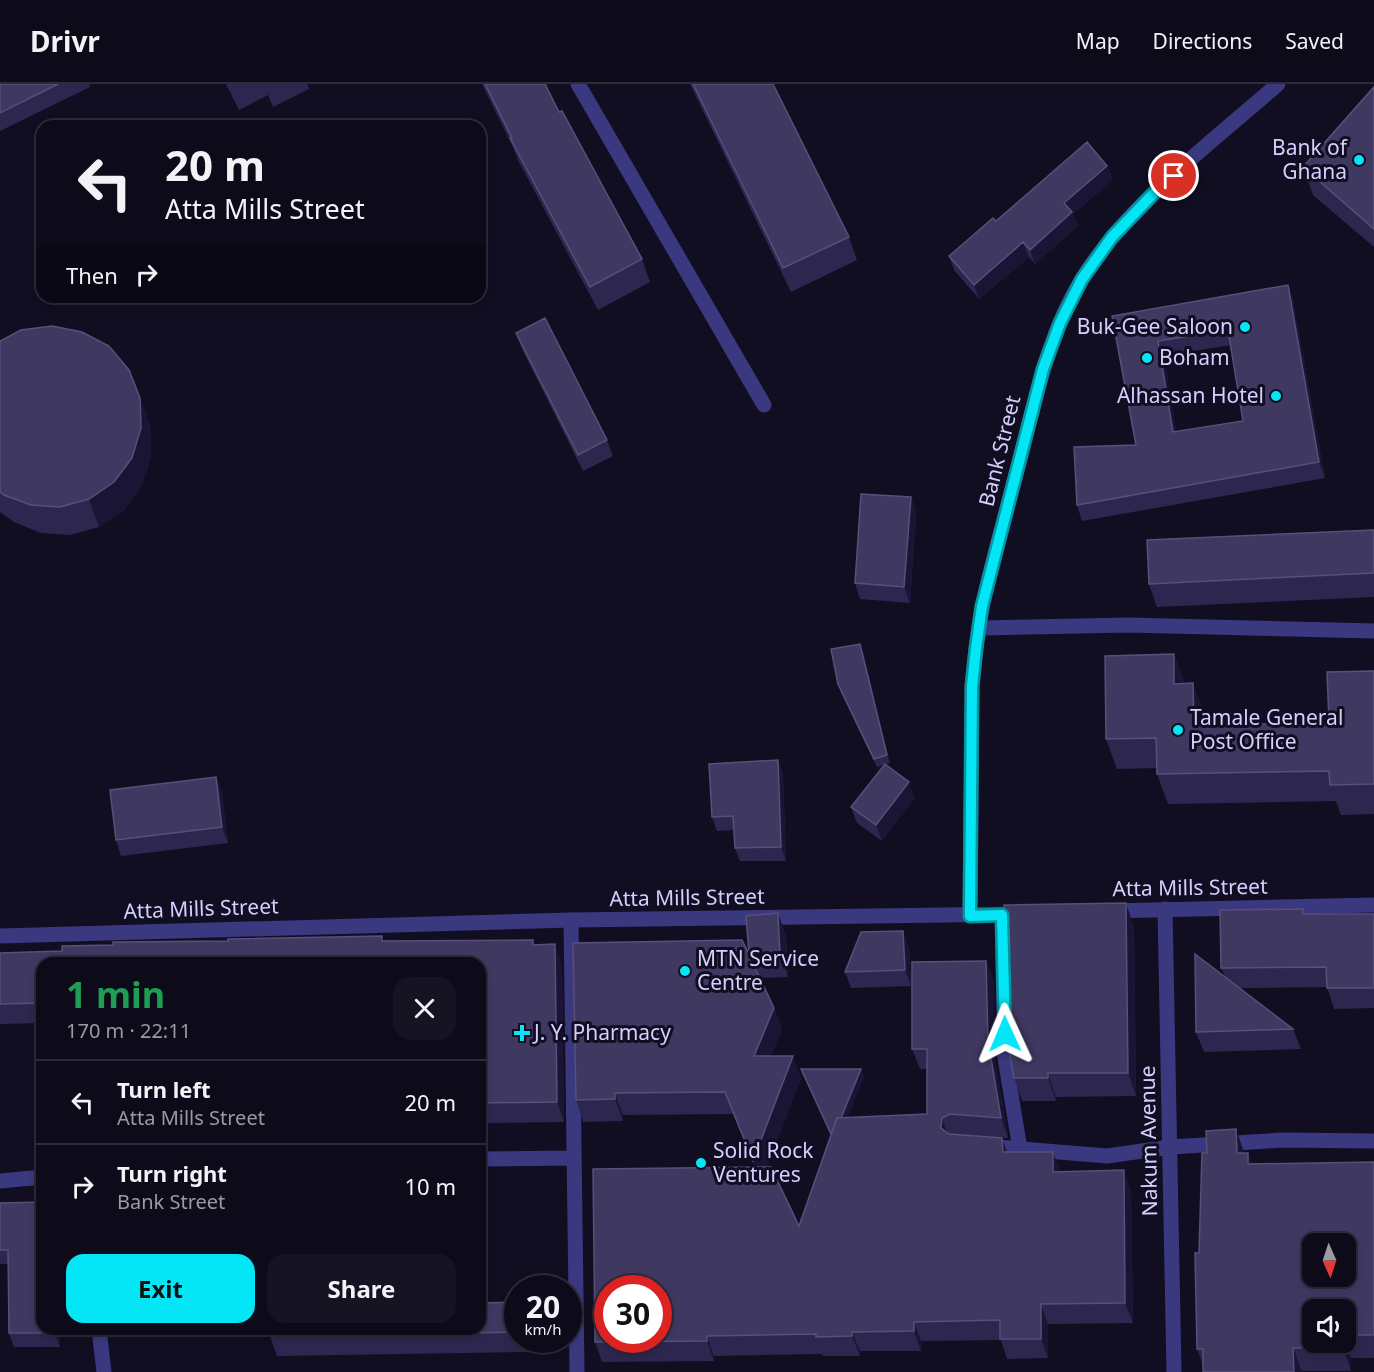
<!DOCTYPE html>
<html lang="en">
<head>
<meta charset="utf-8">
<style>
  body { margin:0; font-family:"Noto Sans",sans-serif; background:#161323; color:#f1f3f6; height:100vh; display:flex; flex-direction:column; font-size:22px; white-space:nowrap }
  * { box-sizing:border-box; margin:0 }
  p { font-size:20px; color:#9a9aa2 }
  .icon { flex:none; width:33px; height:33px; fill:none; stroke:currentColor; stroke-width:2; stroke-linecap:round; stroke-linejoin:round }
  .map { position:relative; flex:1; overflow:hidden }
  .sheet { position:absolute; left:36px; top:873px; width:450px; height:378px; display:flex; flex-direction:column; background:#0d0a1a; border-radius:18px; box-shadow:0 3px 9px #0003,0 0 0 2px #2d2b39 }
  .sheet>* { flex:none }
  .guide { position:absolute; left:36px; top:36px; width:450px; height:183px; border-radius:18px; box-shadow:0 3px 9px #0003,0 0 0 2px #2d2b39; background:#0d0a1a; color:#f1f3f6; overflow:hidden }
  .needle { width:39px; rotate:177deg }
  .fabs { position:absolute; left:1302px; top:1149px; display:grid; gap:12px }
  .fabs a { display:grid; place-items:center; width:54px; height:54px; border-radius:12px; background:#0d0a1a; box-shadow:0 3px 9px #0003,0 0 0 2px #2d2b39; font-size:30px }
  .speed { position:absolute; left:504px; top:1191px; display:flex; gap:12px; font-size:30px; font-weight:700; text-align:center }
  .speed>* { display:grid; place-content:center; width:78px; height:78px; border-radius:50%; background:#0d0a1a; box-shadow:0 3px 9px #0003,0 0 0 2px #2d2b39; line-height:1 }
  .speed small { font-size:15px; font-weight:400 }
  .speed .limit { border:9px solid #d22; background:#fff; color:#111 }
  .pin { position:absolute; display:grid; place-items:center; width:51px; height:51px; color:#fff; margin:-26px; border:3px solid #fff; border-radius:50%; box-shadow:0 2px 6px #0007 }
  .me { position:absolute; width:66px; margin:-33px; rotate:359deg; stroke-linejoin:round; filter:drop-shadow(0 0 4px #0008) }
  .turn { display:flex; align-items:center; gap:21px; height:126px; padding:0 30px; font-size:27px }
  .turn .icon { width:78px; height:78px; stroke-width:2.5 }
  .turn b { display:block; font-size:42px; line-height:51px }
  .then { display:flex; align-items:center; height:57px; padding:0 30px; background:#0003; gap:12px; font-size:22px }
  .round { display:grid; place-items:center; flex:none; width:63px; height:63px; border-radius:18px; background:#161323 }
  .head { display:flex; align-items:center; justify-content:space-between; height:102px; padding:0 30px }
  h1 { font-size:36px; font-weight:700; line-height:45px; color:#1e9e55 }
  .cta { display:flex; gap:12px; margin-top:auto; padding:12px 30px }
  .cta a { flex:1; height:69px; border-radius:18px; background:#04e5f6; color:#111; font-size:24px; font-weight:700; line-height:69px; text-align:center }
  .cta a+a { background:#161323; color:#f1f3f6 }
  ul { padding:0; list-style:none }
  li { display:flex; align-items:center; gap:18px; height:84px; padding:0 30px; border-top:2px solid #2d2b39 }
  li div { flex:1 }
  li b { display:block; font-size:22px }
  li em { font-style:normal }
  header { display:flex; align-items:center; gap:36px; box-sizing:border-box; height:84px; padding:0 30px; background:#0d0a1a; border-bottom:2px solid #2d2b39 }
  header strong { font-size:28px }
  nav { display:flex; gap:33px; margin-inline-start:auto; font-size:21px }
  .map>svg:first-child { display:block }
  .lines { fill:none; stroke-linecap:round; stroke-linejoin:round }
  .service { stroke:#3a3980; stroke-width:15 }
  .minor { stroke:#3a3980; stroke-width:15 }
  .tertiary { stroke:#3a3980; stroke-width:15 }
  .wall { fill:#2d274f; fill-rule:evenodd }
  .shaded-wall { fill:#1b1535 }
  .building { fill:#3f3962; stroke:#56507a; stroke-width:1.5; fill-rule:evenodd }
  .route-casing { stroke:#0395a0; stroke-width:15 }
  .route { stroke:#04e5f6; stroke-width:10 }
  .poi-dot { fill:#04e5f6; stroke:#110e22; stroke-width:2 }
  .labels { text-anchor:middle; stroke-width:6; stroke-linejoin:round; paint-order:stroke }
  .poi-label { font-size:21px; fill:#d3cffe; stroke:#110e22; text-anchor:start }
  .street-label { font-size:21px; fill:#d3cffe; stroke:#110e22 }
</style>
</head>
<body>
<header>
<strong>Drivr</strong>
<nav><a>Map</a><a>Directions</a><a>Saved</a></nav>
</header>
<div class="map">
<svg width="1374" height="1288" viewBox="0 0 1374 1288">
  <rect width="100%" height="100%" fill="#110e22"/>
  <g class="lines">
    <path class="service" d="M578,0L764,321
      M979,544L1128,541L1374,547"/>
    <path class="minor" d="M1165,825L1174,1288
      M1002,831L1005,974L1020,1065
      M970,832L972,602C975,575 977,547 983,520C993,473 1007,426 1019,379C1035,317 1048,250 1082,195C1128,120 1212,58 1278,0
      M571,836L577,1288
      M985,1062L1107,1072L1170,1063L1283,1056L1374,1057
      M480,1075L574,1074
      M0,1097L42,1093
      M99,1245L104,1288"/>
    <path class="tertiary" d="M1110,827L1374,821
      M0,852L571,836L1023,830"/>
  </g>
  <path class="wall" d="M0,0H89L90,3L0,47Z
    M226,0H307L309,5L273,23L268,11L239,26Z
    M482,0H545L559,28L642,175L650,198L598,226L519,78L513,63Z
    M690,0H773L849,153L857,176L791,208Z
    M1374,3V163L1313,111L1303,83Z
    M1107,82L1113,96L1073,130L1078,142L1035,180L1029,173L979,215L954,186L949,172L996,137Z
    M1288,201L1293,216L1325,394L1082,437L1077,421L1136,361L1112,232ZM1231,261L1243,337L1176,348L1164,272Z
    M516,249L607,356L613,372L583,387L522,265Z
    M0,257L140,314L150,342L151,372L142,401L124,426L99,443L70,451L41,449L14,438L0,428Z
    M911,413L916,429L910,519L860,515L855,499Z
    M1374,446V513L1157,523L1149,500Z
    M863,568L890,679L886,680L915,714L882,757L857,739L851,723L884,681L877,683L841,609L838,600Z
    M1174,570L1184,599L1204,629V642L1329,638L1374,587V730L1341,731L1336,717L1168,720L1157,690V684L1117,685L1106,655Z
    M778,676L783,690L786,777H740L735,764L734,746L717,747L712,733Z
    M216,693L222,709L228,759L121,772L116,756Z
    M1303,825L1305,830H1374V924L1334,925L1327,903L1240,904L1293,945L1301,965L1204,968L1196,948L1225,892L1221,884Z
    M1134,843L1136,1012L1056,1013V1017H1022L1014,994Z
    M786,851L788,893L760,894L774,924L782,945L771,972L801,994L767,1083L799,1142L831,1051L801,985H861L864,993L847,1034L927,1030V985H920L912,965L986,877L994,897L995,975L1008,1054L957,1051L1060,1088L1131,1106L1133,1239L1048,1240V1274L1007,1275L1001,1256L921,1257V1267H860V1272H823L822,1270L714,1272V1277L602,1278L595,1258L755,1083L733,1030L623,1031V1037L583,1038L576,1016L749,870Z
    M383,857L534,861L562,881L564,1038L480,1039V879H42V939L0,940V869Z
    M909,863L911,902L851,904L845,888Z
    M1207,1069H1244L1252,1080L1374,1078V1274H1351V1287H1302V1288H1203V1281L1197,1265L1199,1169ZM1346,1226V1258H1312Z
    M0,1119L60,1245V1263H14L9,1249L8,1180H0Z
    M518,1218V1256H530L531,1268L277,1272L270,1252Z"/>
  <path class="shaded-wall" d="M1107,82L1113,96L1073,130L1078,142L1035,180L1030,166L1064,119Z
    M1023,158L1029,173L979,215L974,201Z
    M1288,201L1293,216L1325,394L1319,378Z
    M1158,257L1164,272L1179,364L1173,348Z
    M140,314L150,342L151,372L142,401L124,426L99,443L89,415Z
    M911,413L916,429L910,519L904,503Z
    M860,560L863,568L890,679L887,671Z
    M1174,570L1184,600H1174Z
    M1193,599L1204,629L1205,671L1194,642Z
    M778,676L783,690L786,777L781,763Z
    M216,693L222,709L228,759L222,743Z
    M909,698L915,714L882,757L876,741Z
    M1126,819L1134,843L1136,1012L1128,989Z
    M778,829L786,851L788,893L780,871Z
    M903,847L909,863L911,902L905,886Z
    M555,860L562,881L564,1038L557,1018Z
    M986,877L994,897L995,975L1008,1054L1001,1034L988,956Z
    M774,924L782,945L762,994L754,972Z
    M793,972L801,994L761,1099L753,1077Z
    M861,985L864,993L836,1062L833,1054Z
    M1048,989L1056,1013V1017L1048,994Z
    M615,1009L623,1031V1037L615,1015Z
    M942,1034L949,1054L941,1044Z
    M1236,1045L1244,1068L1245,1092L1237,1069Z
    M1002,1054L1009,1074L1003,1068Z
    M1053,1068L1060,1087L1053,1088Z
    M1248,1069L1256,1092L1248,1080Z
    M1124,1086L1131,1106L1133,1239L1125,1219Z
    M1041,1220L1048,1240V1274L1041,1255Z
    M914,1238L921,1257V1267L914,1247Z
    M55,1245H60V1263L55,1249Z
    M852,1248L860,1267V1272L852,1252Z
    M707,1252L714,1272V1277L707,1257Z
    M526,1256H530L531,1268Z
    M1343,1258H1346L1351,1274V1287L1343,1264Z
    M1293,1264L1302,1287V1288H1294Z"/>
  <path class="building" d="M0,0H58L0,29Z
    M485,0H545L559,28L562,27L642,175L590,203L510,54H512Z
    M693,0H773L849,153L783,184Z
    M1374,3V145L1303,83Z
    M1087,58L1107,82L1064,119L1072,128L1030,166L1023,158L974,201L949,172L993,134L996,137Z
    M1288,201L1319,378L1077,421L1074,363L1136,361L1112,232ZM1228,246L1243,337L1173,348L1158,257Z
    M545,234L607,356L578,371L516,249Z
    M52,242L82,248L109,262L129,286L140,314L141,344L132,374L114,398L89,415L60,423L31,421L4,411L0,408V257L21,246Z
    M861,410L911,413L904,503L855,499Z
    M1374,446V489L1149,500L1147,456Z
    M860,560L887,671L874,675L838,600L831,565Z
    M1174,570V600L1193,599L1194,642L1329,638L1327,588L1374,587V700L1330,701L1329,687L1157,690L1156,654L1106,655L1105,572Z
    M778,676L781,763L735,764L733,732L712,733L709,680Z
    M885,680L909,698L876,741L851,723Z
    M216,693L222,743L116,756L110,706Z
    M1126,819L1128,989H1048V994H1014L1006,950L1004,821Z
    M1303,825V830H1374V904H1327L1326,883L1221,884L1220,826Z
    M778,829L780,871L750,873L774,924L754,972H793L753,1077L725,1008L615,1009V1015L576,1016L573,859L742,856L749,870L746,832Z
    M903,847L905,886L845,888L861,848Z
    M382,852V857L533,856V861L555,860L557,1018L480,1019V879H42V919L0,920V869L62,867V862L113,861V858L228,857V855Z
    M1195,870L1293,945L1196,948Z
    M986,877L988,956L1001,1034L950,1030L942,1034L941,1044L949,1050L1002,1054L1003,1068H1053V1088L1124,1086L1125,1219L1041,1220V1255H1000V1236L914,1238V1247L852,1248V1252L816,1253V1250L707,1252V1257L595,1258L593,1085L771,1083L799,1142L837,1034L927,1030V965H912V878ZM608,1204H658V1256H608Z
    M801,985H861L841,1034H837L831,1050Z
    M1236,1045L1237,1069H1248V1080L1374,1078V1251H1346V1226H1312V1258H1343V1264H1293L1294,1288H1203V1265H1197L1195,1169H1199L1202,1069H1207L1206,1047ZM1312,1160H1346V1192H1312Z
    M42,1118V1245H55V1249H9L8,1166H0V1119Z
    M518,1218V1248L270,1252L269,1245H480V1219Z"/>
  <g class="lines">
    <g class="route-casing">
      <path id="route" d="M1005,950L1002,831L970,832L972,602L976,564L982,522L1043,285L1060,239L1082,195L1112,153L1156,107L1174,92"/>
    </g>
    <use href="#route" class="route"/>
  </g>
  <g class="poi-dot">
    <circle cx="1359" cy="76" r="6"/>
    <circle cx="1245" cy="243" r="6"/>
    <circle cx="1147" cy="274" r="6"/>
    <circle cx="1276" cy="312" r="6"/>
    <circle cx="1178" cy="646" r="6"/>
    <circle cx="685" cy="887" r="6"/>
    <path d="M519 940h6v6h6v6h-6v6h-6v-6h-6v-6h6z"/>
    <circle cx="701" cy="1079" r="6"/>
  </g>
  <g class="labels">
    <g class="poi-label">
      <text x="1347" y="71" text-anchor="end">Bank of<tspan x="1347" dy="24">Ghana</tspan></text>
      <text x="1233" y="250" text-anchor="end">Buk-Gee Saloon</text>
      <text x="1159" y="281">Boham</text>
      <text x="1264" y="319" text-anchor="end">Alhassan Hotel</text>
      <text x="1190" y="641">Tamale General<tspan x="1190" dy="24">Post Office</tspan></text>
      <text x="697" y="882">MTN Service<tspan x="697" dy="24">Centre</tspan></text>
      <text x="534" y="956">J. Y. Pharmacy</text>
      <text x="713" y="1074">Solid Rock<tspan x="713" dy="24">Ventures</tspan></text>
    </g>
    <g class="street-label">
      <text transform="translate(1000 367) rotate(-76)" y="7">Bank Street</text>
      <text transform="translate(1190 804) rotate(-1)" y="7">Atta Mills Street</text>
      <text transform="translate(687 814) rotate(-1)" y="7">Atta Mills Street</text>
      <text transform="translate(201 825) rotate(-2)" y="7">Atta Mills Street</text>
      <text transform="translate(1149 1057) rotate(-91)" y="7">Nakum Avenue</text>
    </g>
  </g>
</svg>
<div class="fabs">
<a><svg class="needle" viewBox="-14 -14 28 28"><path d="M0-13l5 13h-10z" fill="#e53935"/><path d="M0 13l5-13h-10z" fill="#9a9aa2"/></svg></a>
<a><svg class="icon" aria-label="sound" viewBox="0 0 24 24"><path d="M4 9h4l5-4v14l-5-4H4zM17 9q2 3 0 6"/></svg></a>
</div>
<div class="speed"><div>20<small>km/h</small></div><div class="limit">30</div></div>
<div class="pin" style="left:1174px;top:92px;background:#d93025"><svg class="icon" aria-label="arrive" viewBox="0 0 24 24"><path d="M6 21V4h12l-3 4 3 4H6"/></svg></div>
<svg class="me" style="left:1005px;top:950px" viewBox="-20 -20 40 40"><path d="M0-17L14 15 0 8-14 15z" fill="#04e5f6" stroke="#fff" stroke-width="4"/></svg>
<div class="guide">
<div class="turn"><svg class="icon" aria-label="left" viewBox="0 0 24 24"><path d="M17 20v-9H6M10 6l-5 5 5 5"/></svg><div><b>20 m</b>Atta Mills Street</div></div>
<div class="then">Then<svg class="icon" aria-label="right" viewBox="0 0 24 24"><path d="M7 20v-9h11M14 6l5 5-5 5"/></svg></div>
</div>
<section class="sheet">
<div class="head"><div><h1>1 min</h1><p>170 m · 22:11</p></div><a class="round"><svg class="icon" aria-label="close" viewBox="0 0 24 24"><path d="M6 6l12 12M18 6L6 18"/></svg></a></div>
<ul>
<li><svg class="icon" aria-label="left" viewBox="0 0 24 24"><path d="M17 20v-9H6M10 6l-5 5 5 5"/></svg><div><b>Turn left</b><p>Atta Mills Street</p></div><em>20 m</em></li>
<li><svg class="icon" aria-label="right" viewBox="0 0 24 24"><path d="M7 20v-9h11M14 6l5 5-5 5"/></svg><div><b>Turn right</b><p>Bank Street</p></div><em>10 m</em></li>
</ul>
<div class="cta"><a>Exit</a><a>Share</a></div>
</section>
</div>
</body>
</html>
